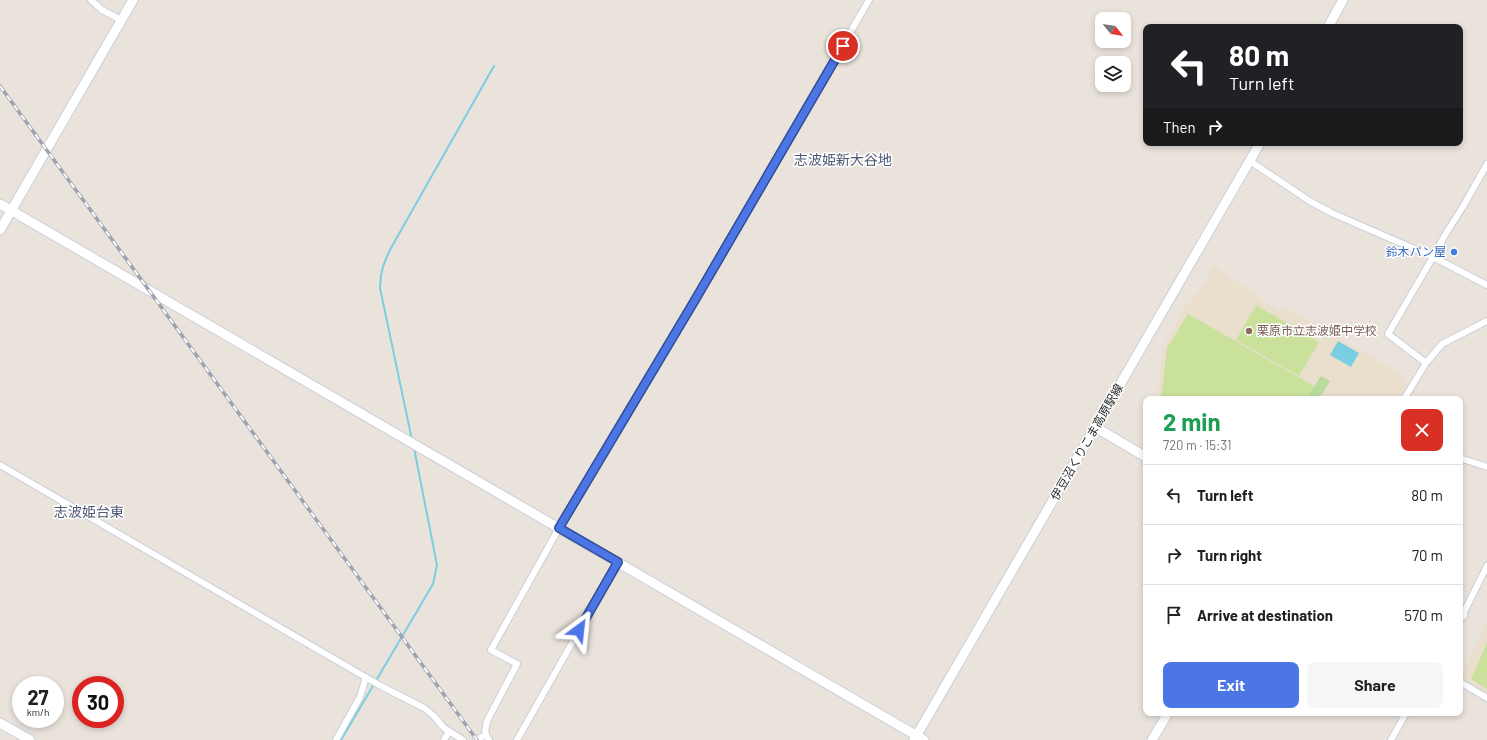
<!DOCTYPE html>
<html lang="en">
<head>
<meta charset="utf-8">
<style>
  body { margin:0; font-family:Barlow,"Noto Sans JP",sans-serif; background:#f6f6f6; color:#202124; height:100vh; display:flex; flex-direction:column; font-size:15px; white-space:nowrap }
  * { box-sizing:border-box; margin:0 }
  p { font-size:13px; color:#757577 }
  .icon { flex:none; width:22px; height:22px; fill:none; stroke:currentColor; stroke-width:2; stroke-linecap:round; stroke-linejoin:round }
  .map { position:relative; flex:1; overflow:hidden }
  .drawer { position:absolute; left:1143px; top:396px; width:320px; height:320px; display:flex; flex-direction:column; background:#fff; border-radius:8px; box-shadow:0 2px 6px #0003 }
  .drawer>* { flex:none }
  .guide { position:absolute; left:1143px; top:24px; width:320px; height:122px; border-radius:8px; box-shadow:0 2px 6px #0003; background:#202124; color:#fff; overflow:hidden }
  .needle { width:26px; rotate:120deg }
  .buttons { position:absolute; left:1095px; top:12px; display:grid; gap:8px }
  .buttons a { display:grid; place-items:center; width:36px; height:36px; border-radius:8px; background:#fff; box-shadow:0 2px 6px #0003; font-size:20px }
  .speed { position:absolute; left:12px; top:676px; display:flex; gap:8px; font-size:20px; font-weight:700; text-align:center }
  .speed>* { display:grid; place-content:center; width:52px; height:52px; border-radius:50%; background:#fff; box-shadow:0 2px 6px #0003; line-height:1 }
  .speed small { font-size:10px; font-weight:400 }
  .speed .limit { border:6px solid #d22; background:#fff; color:#111 }
  .pin { position:absolute; display:grid; place-items:center; width:34px; height:34px; color:#fff; margin:-17px; border:2px solid #fff; border-radius:50%; box-shadow:0 1px 4px #0007 }
  .me { position:absolute; width:44px; margin:-22px; rotate:30deg; stroke-linejoin:round; filter:drop-shadow(0 0 3px #0008) }
  .turn { display:flex; align-items:center; gap:14px; height:84px; padding:0 20px; font-size:18px }
  .turn .icon { width:52px; height:52px; stroke-width:2.5 }
  .turn b { display:block; font-size:28px; line-height:34px }
  .then { display:flex; align-items:center; height:38px; padding:0 20px; background:#0003; gap:8px; font-size:15px }
  .round { display:grid; place-items:center; flex:none; width:42px; height:42px; border-radius:8px; background:#f6f6f6 }
  .headline { display:flex; align-items:center; justify-content:space-between; height:68px; padding:0 20px }
  h1 { font-size:24px; font-weight:700; line-height:30px; color:#1e9e55 }
  .primary-button { display:flex; gap:8px; margin-top:auto; padding:8px 20px }
  .primary-button a { flex:1; height:46px; border-radius:8px; background:#4c76e6; color:#fff; font-size:16px; font-weight:700; line-height:46px; text-align:center }
  .primary-button a+a { background:#f6f6f6; color:#202124 }
  ul { padding:0; list-style:none }
  li { display:flex; align-items:center; gap:12px; height:60px; padding:0 20px; border-top:1px solid #e0e0e0 }
  li div { flex:1 }
  li b { display:block; font-size:15px }
  li em { font-style:normal }
  .map>svg:first-child { display:block }
  .education { fill:#eadecd }
  .green { fill:#b8db9e }
  .pitch { fill:#c9e19b }
  .water { fill:#7acee1 }
  .lines { fill:none; stroke-linecap:round; stroke-linejoin:round }
  .stream { stroke:#7acee1; stroke-width:2 }
  .street-casing { stroke:#caced9; stroke-width:8 }
  .secondary-casing { stroke:#caced9; stroke-width:11 }
  .street { stroke:#fff; stroke-width:6 }
  .secondary { stroke:#fff; stroke-width:9 }
  .rail-casing { stroke:#9fa3b1; stroke-width:3.5 }
  .rail { stroke:#fff; stroke-width:2; stroke-dasharray:6; stroke-linecap:butt }
  .route-casing { stroke:#314d96; stroke-width:10 }
  .route { stroke:#4c76e6; stroke-width:7 }
  .shop-dot { fill:#3f7fe0; stroke:#fff; stroke-width:1.5 }
  .education-dot { fill:#8d6e63; stroke:#fff; stroke-width:1.5 }
  .labels { text-anchor:middle; stroke-width:3; stroke-linejoin:round; paint-order:stroke }
  .shop-label { font-size:12px; fill:#366cbe; stroke:#fff; text-anchor:end }
  .education-label { font-size:12px; fill:#785e54; stroke:#fff; text-anchor:start }
  .street-label { font-size:12px; fill:#292929; stroke:#fff }
  .quarter-label { font-size:14px; fill:#4e5874; stroke:#fff }
</style>
</head>
<body>
<div class="map">
<svg width="1487" height="740" viewBox="0 0 1487 740">
  <rect width="100%" height="100%" fill="#eae3dc"/>
  <path class="education" d="M1213,265L1280,312L1285,307L1400,373L1407,388L1401,399H1158L1162,349L1185,307L1209,280V272Z
    M1487,624V694L1460,678Z"/>
  <path class="green" d="M1321,376L1330,381L1319,399H1306Z"/>
  <path class="pitch" d="M1256,305L1319,342L1299,376L1236,340Z
    M1188,314L1314,386L1306,399H1161L1167,348Z
    M1487,643V689L1471,679Z"/>
  <path class="water" d="M1338,341L1359,353L1351,367L1330,355Z"/>
  <g class="lines">
    <path class="stream" d="M412,440L380,288C380,272 384,262 391,248L494,66
      M341,740L433,584L437,565L414,448"/>
    <g class="street-casing">
      <path id="street" d="M91,0L102,10L121,20
        M1250,161L1311,202L1334,214L1433,257L1487,285
        M1426,363L1388,334L1433,257L1445,235L1464,205L1487,164
        M1404,399L1426,363L1442,344L1487,321
        M1460,458L1487,467
        M0,465L379,685L424,708L433,715L444,728L463,740
        M1460,620L1487,566
        M1460,682L1487,698
        M336,740L360,697L366,677
        M444,740L449,731
        M476,740L486,735
        M489,740C484,733 485,730 487,721L517,664L491,650L559,528L695,300L869,0
        M517,740L618,562
        M1391,740L1406,713"/>
    </g>
    <g class="secondary-casing">
      <path id="secondary" d="M1328,27L1343,0
        M0,204L924,740
        M0,230L133,0
        M1095,427L1146,457
        M1460,613L1463,615
        M0,723L30,740
        M914,740L1260,143
        M1152,740L1168,713"/>
    </g>
    <use href="#street" class="street"/>
    <use href="#secondary" class="secondary"/>
    <g class="rail-casing">
      <path id="rail" d="M0,86L477,740"/>
    </g>
    <use href="#rail" class="rail"/>
  </g>
  <g class="lines">
    <g class="route-casing">
      <path id="route" d="M579,630L618,562L559,528L695,300L843,46"/>
    </g>
    <use href="#route" class="route"/>
  </g>
  <circle class="shop-dot" cx="1454" cy="252" r="4"/>
  <circle class="education-dot" cx="1249" cy="331" r="4"/>
  <g class="labels">
    <g class="shop-label">
      <text x="1446" y="256">鈴木パン屋</text>
    </g>
    <g class="education-label">
      <text x="1257" y="335">栗原市立志波姫中学校</text>
    </g>
    <g class="street-label">
      <text transform="translate(1087 442) rotate(-60)" y="4">伊豆沼くりこま高原駅線</text>
    </g>
    <g class="quarter-label">
      <text x="843" y="165">志波姫新大谷地</text>
      <text x="89" y="517">志波姫台東</text>
    </g>
  </g>
</svg>
<div class="buttons">
<a><svg class="needle" viewBox="-14 -14 28 28"><path d="M0-13l5 13h-10z" fill="#e53935"/><path d="M0 13l5-13h-10z" fill="#757577"/></svg></a>
<a><svg class="icon" aria-label="layers" viewBox="0 0 24 24"><path d="M12 4l9 5-9 5-9-5zM3 14l9 5 9-5"/></svg></a>
</div>
<div class="speed"><div>27<small>km/h</small></div><div class="limit">30</div></div>
<div class="pin" style="left:843px;top:46px;background:#d93025"><svg class="icon" aria-label="arrive" viewBox="0 0 24 24"><path d="M6 21V4h12l-3 4 3 4H6"/></svg></div>
<svg class="me" style="left:579px;top:630px" viewBox="-20 -20 40 40"><path d="M0-17L14 15 0 8-14 15z" fill="#4c76e6" stroke="#fff" stroke-width="4"/></svg>
<div class="guide">
<div class="turn"><svg class="icon" aria-label="left" viewBox="0 0 24 24"><path d="M17 20v-9H6M10 6l-5 5 5 5"/></svg><div><b>80 m</b>Turn left</div></div>
<div class="then">Then<svg class="icon" aria-label="right" viewBox="0 0 24 24"><path d="M7 20v-9h11M14 6l5 5-5 5"/></svg></div>
</div>
<section class="drawer">
<div class="headline"><div><h1>2 min</h1><p>720 m · 15:31</p></div><a class="round" style="background:#d93025;color:#fff"><svg class="icon" aria-label="close" viewBox="0 0 24 24"><path d="M6 6l12 12M18 6L6 18"/></svg></a></div>
<ul>
<li><svg class="icon" aria-label="left" viewBox="0 0 24 24"><path d="M17 20v-9H6M10 6l-5 5 5 5"/></svg><div><b>Turn left</b></div><em>80 m</em></li>
<li><svg class="icon" aria-label="right" viewBox="0 0 24 24"><path d="M7 20v-9h11M14 6l5 5-5 5"/></svg><div><b>Turn right</b></div><em>70 m</em></li>
<li><svg class="icon" aria-label="arrive" viewBox="0 0 24 24"><path d="M6 21V4h12l-3 4 3 4H6"/></svg><div><b>Arrive at destination</b></div><em>570 m</em></li>
</ul>
<div class="primary-button"><a>Exit</a><a>Share</a></div>
</section>
</div>
</body>
</html>
